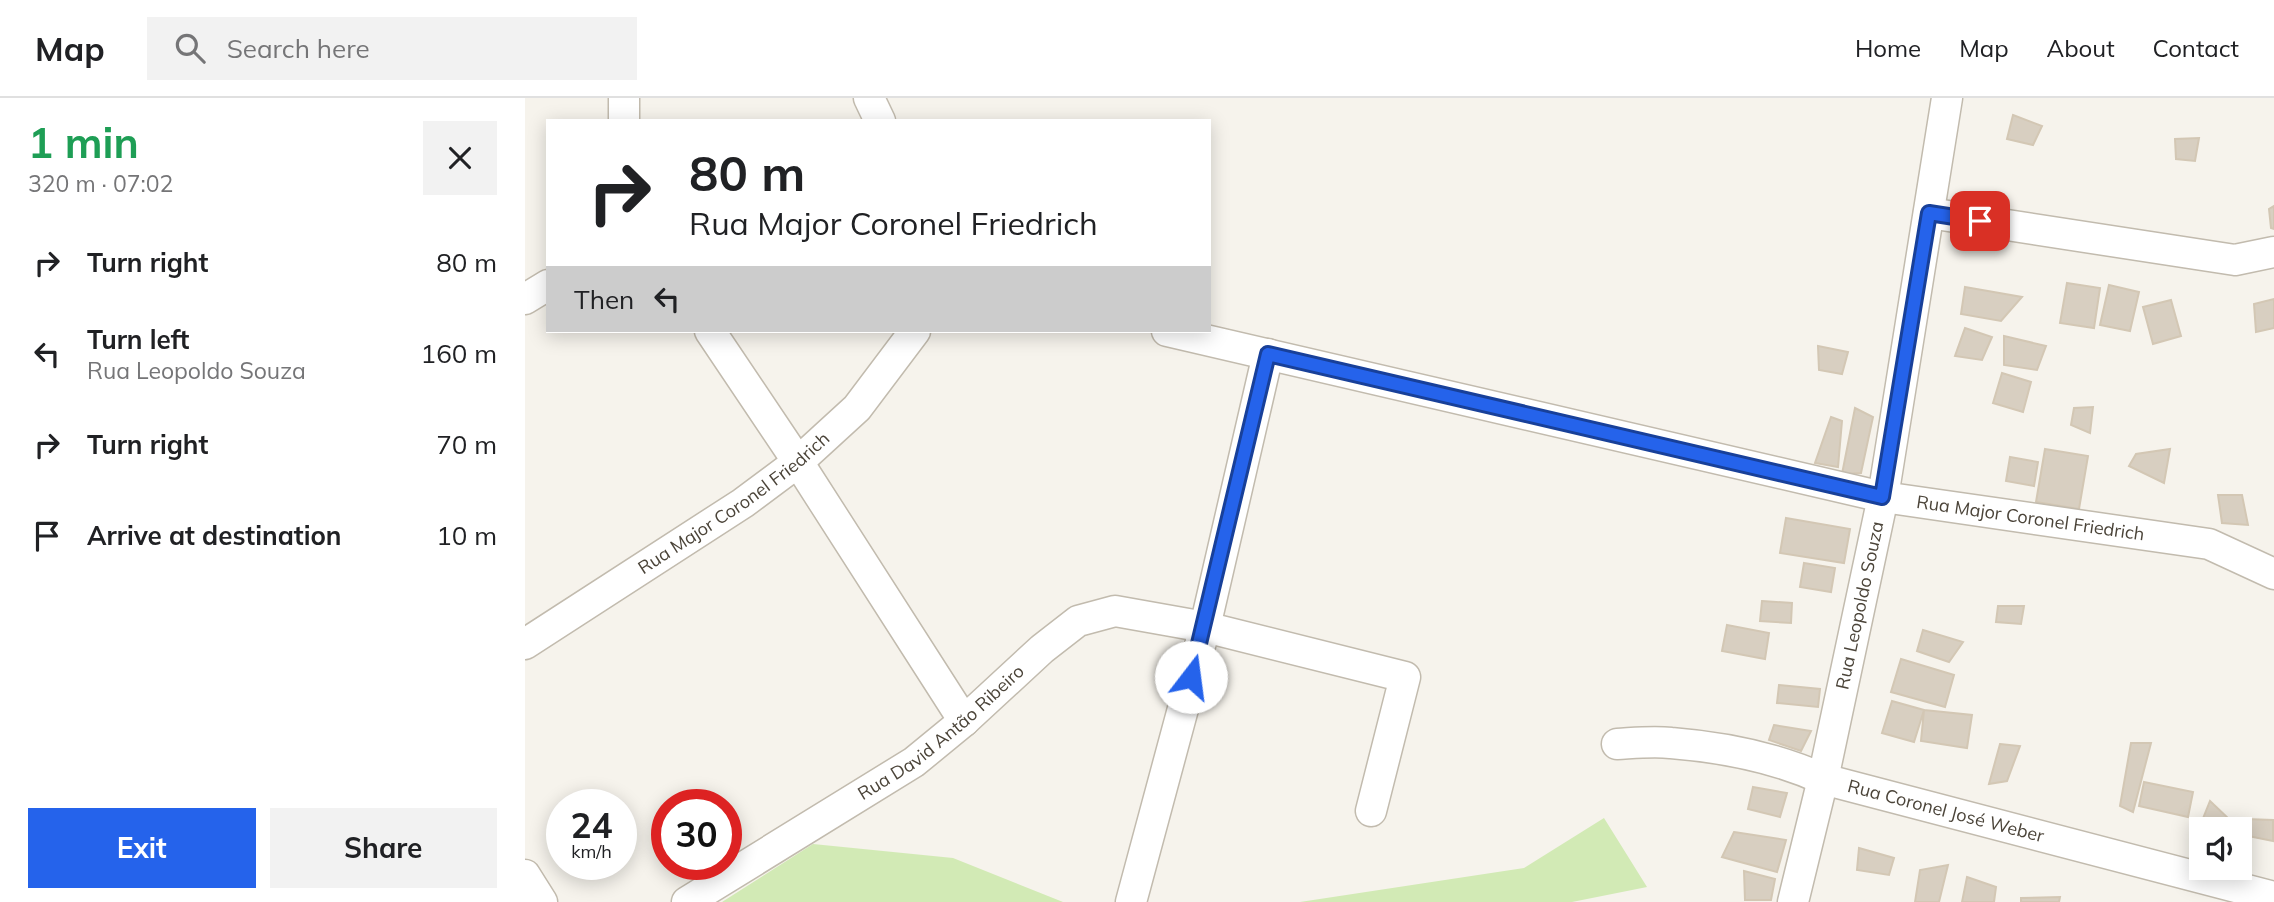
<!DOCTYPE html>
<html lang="en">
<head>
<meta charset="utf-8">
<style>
  body { margin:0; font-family:Mulish,sans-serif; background:#f2f2f2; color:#202124; height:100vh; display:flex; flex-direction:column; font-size:26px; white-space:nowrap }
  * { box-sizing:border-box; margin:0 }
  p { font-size:23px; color:#757577 }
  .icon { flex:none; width:38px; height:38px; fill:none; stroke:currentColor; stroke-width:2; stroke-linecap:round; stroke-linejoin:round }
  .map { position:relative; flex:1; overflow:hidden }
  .panel { display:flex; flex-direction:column; background:#fff; width:525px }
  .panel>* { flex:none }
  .guide { position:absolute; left:21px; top:21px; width:665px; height:214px; border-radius:0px; box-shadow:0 4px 18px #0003; background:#fff; color:#202124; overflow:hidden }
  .tools { position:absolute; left:1664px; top:719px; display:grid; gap:14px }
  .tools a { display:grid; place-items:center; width:63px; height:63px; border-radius:0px; background:#fff; box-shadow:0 4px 18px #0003; font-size:35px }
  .speed { position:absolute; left:21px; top:691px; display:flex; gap:14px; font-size:35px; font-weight:700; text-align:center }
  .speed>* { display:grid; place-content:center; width:91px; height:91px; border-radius:50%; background:#fff; box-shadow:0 4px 18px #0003; line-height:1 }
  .speed small { font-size:18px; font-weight:400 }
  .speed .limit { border:10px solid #d22; background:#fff; color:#111 }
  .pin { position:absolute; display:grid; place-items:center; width:60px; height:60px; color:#fff; margin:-30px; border-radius:14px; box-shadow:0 4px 10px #0006 }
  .me { position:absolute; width:77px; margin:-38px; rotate:15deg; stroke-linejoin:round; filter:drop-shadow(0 0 5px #0008) }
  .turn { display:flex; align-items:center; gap:24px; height:147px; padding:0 28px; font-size:32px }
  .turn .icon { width:91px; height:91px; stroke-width:2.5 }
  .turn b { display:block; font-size:49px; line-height:60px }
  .then { display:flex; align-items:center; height:66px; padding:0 28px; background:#0003; gap:14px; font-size:26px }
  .round { display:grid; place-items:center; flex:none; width:74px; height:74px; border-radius:0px; background:#f2f2f2 }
  .overview { display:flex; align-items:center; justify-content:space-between; height:119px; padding:0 28px }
  h1 { font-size:42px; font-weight:700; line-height:52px; color:#1e9e55 }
  .cta { display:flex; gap:14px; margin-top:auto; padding:14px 28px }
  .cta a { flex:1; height:80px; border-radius:0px; background:#2563eb; color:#fff; font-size:28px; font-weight:700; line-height:80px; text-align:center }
  .cta a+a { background:#f2f2f2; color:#202124 }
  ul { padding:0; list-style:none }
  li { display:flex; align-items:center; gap:21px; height:91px; padding:0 28px }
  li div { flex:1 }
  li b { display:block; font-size:26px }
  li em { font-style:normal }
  header { display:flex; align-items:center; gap:42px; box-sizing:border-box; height:98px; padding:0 35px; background:#fff; border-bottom:2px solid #e0e0e0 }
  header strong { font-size:33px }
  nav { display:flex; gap:38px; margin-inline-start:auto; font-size:24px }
  .search { width:490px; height:63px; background:#f2f2f2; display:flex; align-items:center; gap:18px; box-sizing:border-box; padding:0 24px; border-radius:0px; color:#757577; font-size:26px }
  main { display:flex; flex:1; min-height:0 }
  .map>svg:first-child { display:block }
  .green { fill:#d2eab5 }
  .building { fill:#d8cfc1; stroke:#d3c7b4; stroke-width:2 }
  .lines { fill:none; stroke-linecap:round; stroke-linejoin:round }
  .minor-casing { stroke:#c2bbae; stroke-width:33 }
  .minor { stroke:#fff; stroke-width:30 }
  .route-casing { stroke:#184099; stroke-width:18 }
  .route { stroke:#2563eb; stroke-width:12 }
  .labels { text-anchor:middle; stroke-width:7; stroke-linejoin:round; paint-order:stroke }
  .street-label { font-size:18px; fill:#4b4439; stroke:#fff }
</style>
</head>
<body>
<header>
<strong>Map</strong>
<div class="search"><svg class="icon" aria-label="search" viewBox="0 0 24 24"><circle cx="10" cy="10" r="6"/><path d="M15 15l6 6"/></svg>Search here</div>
<nav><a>Home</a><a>Map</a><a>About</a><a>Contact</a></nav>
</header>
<main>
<section class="panel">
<div class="overview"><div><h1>1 min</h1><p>320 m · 07:02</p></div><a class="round"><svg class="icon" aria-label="close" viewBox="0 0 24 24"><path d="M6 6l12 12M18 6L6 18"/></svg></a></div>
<ul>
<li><svg class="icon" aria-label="right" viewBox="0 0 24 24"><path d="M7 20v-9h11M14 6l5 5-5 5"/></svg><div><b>Turn right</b></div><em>80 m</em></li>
<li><svg class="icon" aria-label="left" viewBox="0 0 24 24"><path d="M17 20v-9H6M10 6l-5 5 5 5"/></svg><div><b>Turn left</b><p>Rua Leopoldo Souza</p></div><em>160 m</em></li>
<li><svg class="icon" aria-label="right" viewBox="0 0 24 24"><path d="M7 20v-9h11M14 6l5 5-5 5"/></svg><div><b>Turn right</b></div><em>70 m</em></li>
<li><svg class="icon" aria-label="arrive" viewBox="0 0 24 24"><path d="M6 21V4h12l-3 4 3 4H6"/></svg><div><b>Arrive at destination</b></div><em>10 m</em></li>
</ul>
<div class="cta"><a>Exit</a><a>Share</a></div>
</section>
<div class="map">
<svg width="1749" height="804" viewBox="0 0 1749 804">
  <rect width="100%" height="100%" fill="#f6f3ec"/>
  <path class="green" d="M1079,720L1122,789L1047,804H775L999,770Z
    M288,746L428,760L538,804H197Z"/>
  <path class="building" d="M1488,17L1517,28L1508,47L1482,41Z
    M1674,40L1670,63L1651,61L1650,41Z
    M1749,108V131L1746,130L1744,111Z
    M1542,185L1575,190L1569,230L1535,225Z
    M1584,187L1614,194L1605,233L1575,227Z
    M1440,189L1497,199L1476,223L1436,216Z
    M1749,201V230L1731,234L1729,206Z
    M1646,202L1656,238L1628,246L1618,209Z
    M1440,230L1467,239L1457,262L1430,258Z
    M1479,238L1521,248L1512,272L1479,267Z
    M1293,248L1323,254L1317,276L1294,272Z
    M1477,275L1506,284L1498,314L1468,305Z
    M1568,309L1565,335L1546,327L1549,310Z
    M1330,310L1348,319L1336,375L1317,376Z
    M1306,319L1317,323L1313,369L1290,365Z
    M1520,351L1563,358L1554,411L1511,404Z
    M1645,351L1639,385L1604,368L1611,356Z
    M1485,359L1513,364L1509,388L1481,383Z
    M1693,397H1717L1723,427L1697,425Z
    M1261,420L1325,431L1319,465L1255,455Z
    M1279,465L1310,470L1306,494L1275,489Z
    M1237,503L1267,505L1266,525L1235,523Z
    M1473,508H1499L1496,526L1471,524Z
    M1202,527L1244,535L1240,561L1197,553Z
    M1398,532L1438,544L1424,564L1392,553Z
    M1376,561L1429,577L1420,609L1366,594Z
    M1254,587L1295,591L1293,609L1252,605Z
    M1367,603L1399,612L1389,644L1357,635Z
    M1399,612L1447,617L1442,650L1396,643Z
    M1249,627L1286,633L1276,653L1244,642Z
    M1606,645H1626L1608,714L1595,708Z
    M1475,646L1495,648L1482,683L1464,686Z
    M1619,684L1668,694L1663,719L1614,708Z
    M1228,689L1262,695L1255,719L1223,711Z
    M1685,703L1704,721L1702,732H1676V739L1671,738Z
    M1720,721L1748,722V743L1718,737Z
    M1209,734L1261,742L1252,774L1197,759Z
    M1334,750L1369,760L1364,777L1332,772Z
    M1423,767L1414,804H1390L1395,772Z
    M1219,773L1250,781L1246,802H1220Z
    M1442,779L1471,789L1469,804H1437Z
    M1535,799L1534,804H1496V800Z"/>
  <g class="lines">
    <g class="minor-casing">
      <g id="minor">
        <path d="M344,0L355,23"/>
        <path d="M99,23V0"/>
        <path d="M1404,115L1710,162L1749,154"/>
        <path d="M0,201L23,187"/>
        <path d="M185,233L273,364L439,623"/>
        <path id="s1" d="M642,233L1358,399L1684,446L1749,476"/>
        <path id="s2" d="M0,546L218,405L273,364L332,310L390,233"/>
        <path id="s3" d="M1092,646C1110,645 1128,643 1146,645C1196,649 1252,660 1298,681L1749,799"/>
        <path d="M0,777L17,804"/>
        <path id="s4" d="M162,804L389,664L439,623L517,551L553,523L590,513L680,529L880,579L846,713"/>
        <path d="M606,804L680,529L743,256"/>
        <path id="s5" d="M1268,804L1298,681L1358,399L1422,0"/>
      </g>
    </g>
    <use href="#minor" class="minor"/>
  </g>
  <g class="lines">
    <g class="route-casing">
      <path id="route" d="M666,579L743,256L1357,399L1404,115L1455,123"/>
    </g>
    <use href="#route" class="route"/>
  </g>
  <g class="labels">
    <g class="street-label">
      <text dy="6" stroke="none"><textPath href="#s2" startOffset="252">Rua Major Coronel Friedrich</textPath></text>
      <text dy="6" stroke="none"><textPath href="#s1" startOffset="884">Rua Major Coronel Friedrich</textPath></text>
      <text dy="6" stroke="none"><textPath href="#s5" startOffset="304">Rua Leopoldo Souza</textPath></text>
      <text dy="6" stroke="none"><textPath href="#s4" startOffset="306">Rua David Antão Ribeiro</textPath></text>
      <text dy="6" stroke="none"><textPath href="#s3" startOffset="338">Rua Coronel José Weber</textPath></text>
    </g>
  </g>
</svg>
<div class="tools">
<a><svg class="icon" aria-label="sound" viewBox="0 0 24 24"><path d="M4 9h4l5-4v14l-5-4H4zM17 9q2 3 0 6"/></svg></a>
</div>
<div class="speed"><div>24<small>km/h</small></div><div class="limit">30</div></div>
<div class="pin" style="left:1455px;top:123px;background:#d93025"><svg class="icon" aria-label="arrive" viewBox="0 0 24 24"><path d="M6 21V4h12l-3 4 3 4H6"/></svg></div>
<svg class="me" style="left:666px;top:579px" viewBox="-20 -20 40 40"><circle r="19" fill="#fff"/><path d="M0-13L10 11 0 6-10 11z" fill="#2563eb"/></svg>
<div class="guide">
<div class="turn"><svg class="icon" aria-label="right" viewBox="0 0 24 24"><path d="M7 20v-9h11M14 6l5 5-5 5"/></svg><div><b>80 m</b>Rua Major Coronel Friedrich</div></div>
<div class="then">Then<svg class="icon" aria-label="left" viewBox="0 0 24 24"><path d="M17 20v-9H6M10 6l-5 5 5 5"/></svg></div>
</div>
</div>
</main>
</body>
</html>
